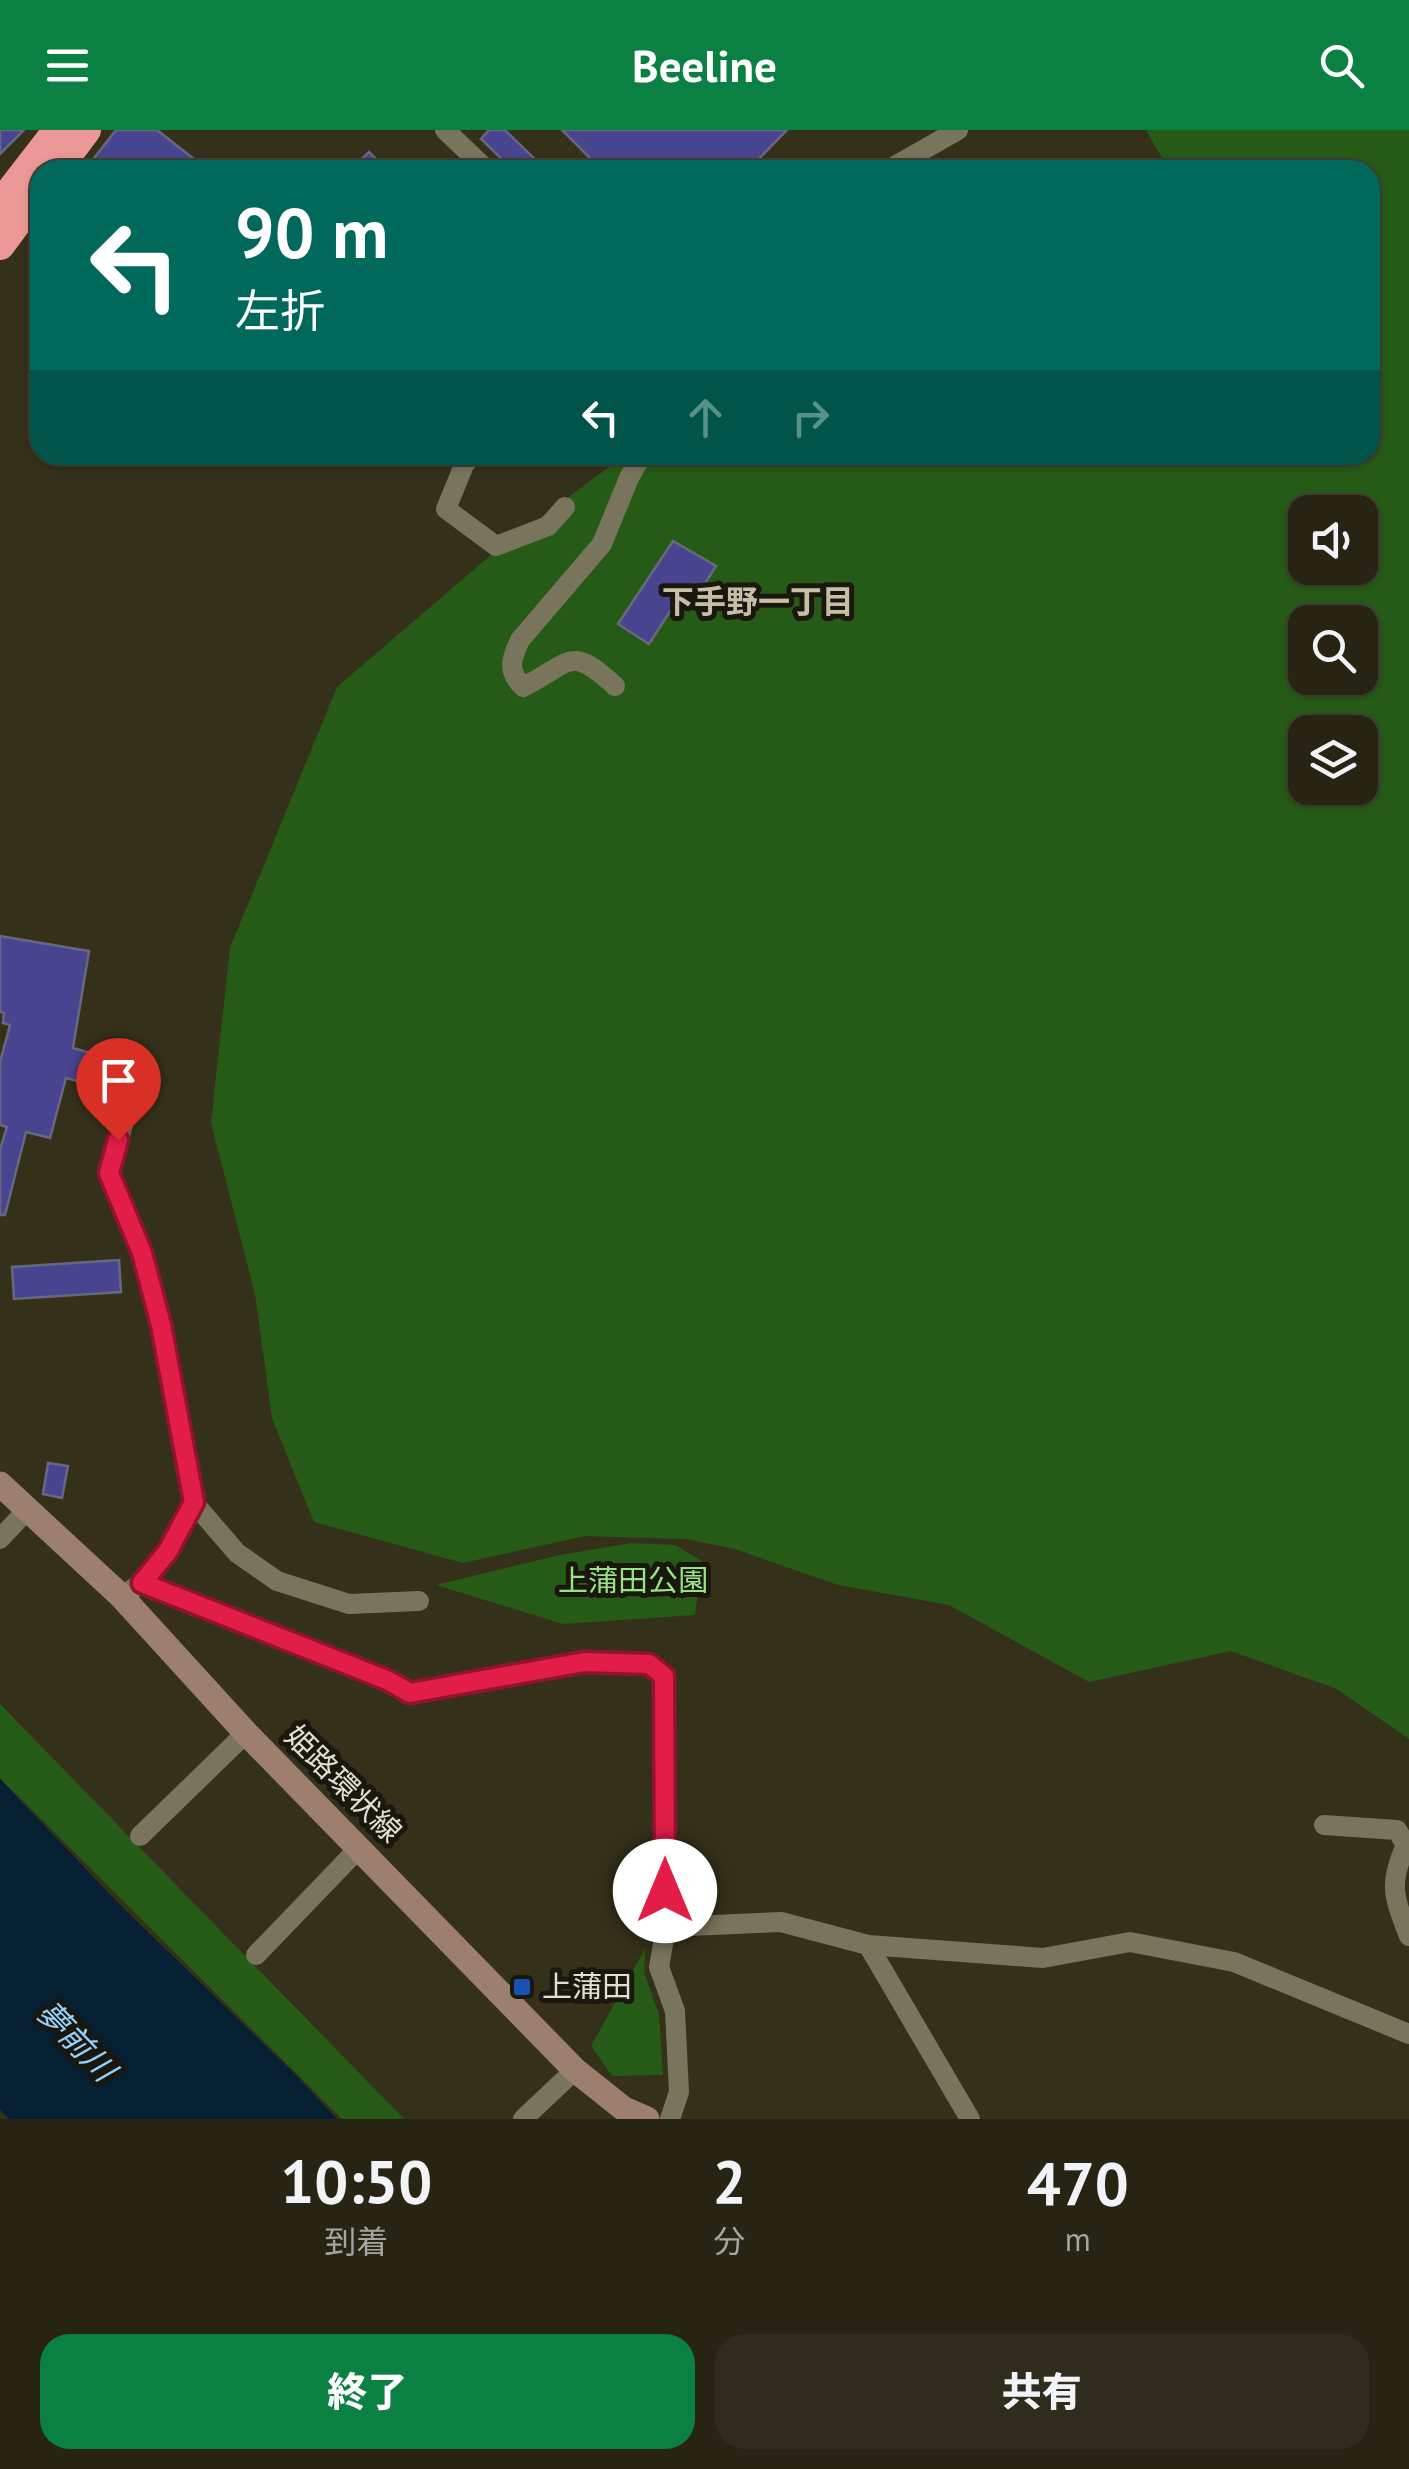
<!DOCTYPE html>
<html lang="ja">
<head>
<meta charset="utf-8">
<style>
  body { margin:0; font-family:"PT Sans","Noto Sans JP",sans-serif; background:#302c1d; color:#f1f3f6; height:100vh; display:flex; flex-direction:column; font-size:38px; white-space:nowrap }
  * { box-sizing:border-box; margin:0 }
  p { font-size:32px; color:#a5a4a0 }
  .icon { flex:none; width:55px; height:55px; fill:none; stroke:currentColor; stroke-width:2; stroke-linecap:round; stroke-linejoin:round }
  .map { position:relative; height:1989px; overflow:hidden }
  .details { display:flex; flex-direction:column; background:#282414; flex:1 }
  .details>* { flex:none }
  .top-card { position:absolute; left:30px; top:30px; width:1350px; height:305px; border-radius:30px; box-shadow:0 2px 8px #0004,0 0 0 2px #444134; background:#00695c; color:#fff; overflow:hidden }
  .controls { position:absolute; left:1288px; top:365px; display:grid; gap:20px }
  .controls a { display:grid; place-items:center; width:90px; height:90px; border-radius:20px; background:#282414; box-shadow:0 2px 8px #0004,0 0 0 2px #444134; font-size:50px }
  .pin { position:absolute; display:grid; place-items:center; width:85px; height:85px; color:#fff; margin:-102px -42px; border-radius:50% 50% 50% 0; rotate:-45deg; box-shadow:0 0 10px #0007 }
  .pin .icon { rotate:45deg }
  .me { position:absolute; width:110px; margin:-55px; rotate:0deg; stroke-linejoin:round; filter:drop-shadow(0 0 8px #0008) }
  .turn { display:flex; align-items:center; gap:35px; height:210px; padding:0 40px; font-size:45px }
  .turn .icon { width:130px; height:130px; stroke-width:2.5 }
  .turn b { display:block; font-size:70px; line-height:85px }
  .lanes { display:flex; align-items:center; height:95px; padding:0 40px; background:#0003; justify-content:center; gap:50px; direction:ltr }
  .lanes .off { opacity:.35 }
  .eta { display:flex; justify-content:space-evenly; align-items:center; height:170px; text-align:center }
  .eta b { font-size:60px; font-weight:800; line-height:70px }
  .action { display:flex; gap:20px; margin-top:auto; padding:20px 40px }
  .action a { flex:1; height:115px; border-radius:30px; background:#0b8043; color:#fff; font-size:40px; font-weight:800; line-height:115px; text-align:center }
  .action a+a { background:#302c1d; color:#f1f3f6 }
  header { display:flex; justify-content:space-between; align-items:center; height:130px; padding:0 40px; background:#0b8043; color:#fff; font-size:45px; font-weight:800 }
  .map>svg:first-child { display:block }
  .green { fill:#265b17; fill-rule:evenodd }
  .water { fill:#042032 }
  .building { fill:#49448f; stroke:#67687f; stroke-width:2.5 }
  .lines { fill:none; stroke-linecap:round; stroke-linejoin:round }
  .street { stroke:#79745c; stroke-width:20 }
  .secondary { stroke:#9c7f6e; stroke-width:25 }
  .highway { stroke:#ec9897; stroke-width:30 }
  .route-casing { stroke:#92132f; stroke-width:25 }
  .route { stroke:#e11d48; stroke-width:18 }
  .transit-dot { fill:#1a4fb4; stroke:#1a180e; stroke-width:4 }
  .labels { text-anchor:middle; stroke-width:10; stroke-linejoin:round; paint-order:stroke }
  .park-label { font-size:30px; fill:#96e484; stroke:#1a180e }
  .street-label { font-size:30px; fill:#e1dfd1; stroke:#1a180e }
  .poi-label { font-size:30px; fill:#e1dfd1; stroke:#1a180e; text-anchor:start }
  .neighbourhood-label { font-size:32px; font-weight:bold; fill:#c5bfa5; stroke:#1a180e }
  .water-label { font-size:32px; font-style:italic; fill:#93d1fe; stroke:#1a180e }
</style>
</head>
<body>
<header><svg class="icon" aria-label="menu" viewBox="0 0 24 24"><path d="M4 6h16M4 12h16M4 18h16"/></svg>Beeline<svg class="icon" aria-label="search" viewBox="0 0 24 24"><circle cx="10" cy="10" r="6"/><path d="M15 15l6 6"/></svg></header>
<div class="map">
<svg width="1409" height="1989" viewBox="0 0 1409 1989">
  <rect width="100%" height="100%" fill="#35301a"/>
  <path class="green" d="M1146,0H1409V1609L1337,1559L1231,1521L1089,1552L949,1475L838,1455L735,1419L686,1409L585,1406L463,1433L314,1392L272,1288L255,1164L211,993L230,818L337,557L492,424L625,325H1370V40H1169ZM1305,382H1360V438H1305ZM1305,492H1360V548H1305ZM1305,602H1360V658H1305Z
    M631,1413L675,1415L702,1431L695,1485L563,1494L436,1455L560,1425Z
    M0,1574L404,1989H342L0,1648Z
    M645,1819L644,1843L659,1884L663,1945L612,1946L591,1916Z"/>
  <path class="water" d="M0,1649L122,1777L294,1943L337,1989H9L0,1980Z"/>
  <path class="building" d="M0,0H24L0,24Z
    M116,0H157L208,40H98L91,32Z
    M489,0H505L546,40H513L481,9Z
    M562,0H787L748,40H587L594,32Z
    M369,22L387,40H350Z
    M673,411L716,436L699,463L687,455L649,514L618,494Z
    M0,806L89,821L73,918L98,925L97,956L66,948L50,1008L26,1002L5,1085H0V1019L7,997L0,995V932L10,895L3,893L4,883L0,882Z
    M119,1130L121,1162L14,1169L12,1137Z
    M48,1333L68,1336L62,1368L43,1364Z"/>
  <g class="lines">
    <path class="street" d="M445,0L487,40
      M888,40L958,0
      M472,325L464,335L446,379L496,416L548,396L565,377
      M615,556C569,514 573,532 523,557C507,541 511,529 520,510L602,414L629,348L642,325
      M125,988L109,1043L142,1123L161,1195L193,1372L168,1421L142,1453L131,1460
      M193,1372L237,1423L277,1451L349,1474L419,1471
      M0,1409L27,1380
      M142,1453L387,1549L410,1563L584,1532L649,1534L664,1545L666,1797L659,1837L675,1881L679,1962L670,1989
      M1324,1695L1397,1700L1406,1715
      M140,1706L246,1603
      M1409,1717L1406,1715C1388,1755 1394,1767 1409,1806
      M666,1797L781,1792L868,1815L1043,1828L1130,1812L1234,1832L1409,1904
      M868,1815L970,1989
      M256,1825L360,1717
      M523,1989L575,1940"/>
    <path class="secondary" d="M0,1354L121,1466L246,1603L575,1940L624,1979L647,1989"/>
    <path class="highway" d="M56,40L86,0
      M0,75L58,0
      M0,115L40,61"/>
  </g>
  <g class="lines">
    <g class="route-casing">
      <path id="route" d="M118,1010L109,1043L142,1123L161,1195L194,1372L168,1421L142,1453L387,1550L410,1563L584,1532L649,1534L664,1546L665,1761"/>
    </g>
    <use href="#route" class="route"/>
  </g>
  <rect class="transit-dot" x="512" y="1847" width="20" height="20" rx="5"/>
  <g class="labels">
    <g class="park-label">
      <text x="633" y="1461">上蒲田公園</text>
    </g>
    <g class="street-label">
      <text transform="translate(343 1654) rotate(45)" y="10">姫路環状線</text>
    </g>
    <g class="poi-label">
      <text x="542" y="1867">上蒲田</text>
    </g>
    <g class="neighbourhood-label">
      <text x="758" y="483">下手野一丁目</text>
    </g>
    <g class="water-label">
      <text transform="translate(76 1911) rotate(46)" y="11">夢前川</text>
    </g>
  </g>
</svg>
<div class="controls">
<a><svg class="icon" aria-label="sound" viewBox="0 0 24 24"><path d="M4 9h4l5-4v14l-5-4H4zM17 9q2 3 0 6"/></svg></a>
<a><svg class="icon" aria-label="search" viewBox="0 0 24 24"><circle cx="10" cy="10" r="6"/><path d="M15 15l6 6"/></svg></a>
<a><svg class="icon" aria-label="layers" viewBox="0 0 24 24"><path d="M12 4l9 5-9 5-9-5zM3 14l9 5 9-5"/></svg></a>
</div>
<div class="pin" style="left:118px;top:1010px;background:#d93025"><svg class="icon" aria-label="arrive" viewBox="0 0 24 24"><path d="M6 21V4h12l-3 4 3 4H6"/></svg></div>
<svg class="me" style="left:665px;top:1761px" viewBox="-20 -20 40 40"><circle r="19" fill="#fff"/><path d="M0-13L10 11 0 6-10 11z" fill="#e11d48"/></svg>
<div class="top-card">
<div class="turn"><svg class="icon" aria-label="left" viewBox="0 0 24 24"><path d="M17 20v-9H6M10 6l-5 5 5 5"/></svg><div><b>90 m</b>左折</div></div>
<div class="lanes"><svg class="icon" aria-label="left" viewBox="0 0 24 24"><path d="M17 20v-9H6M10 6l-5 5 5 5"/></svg><svg class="icon off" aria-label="ahead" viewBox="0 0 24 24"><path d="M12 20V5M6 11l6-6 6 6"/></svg><svg class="icon off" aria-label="right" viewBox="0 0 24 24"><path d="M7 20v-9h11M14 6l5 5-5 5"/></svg></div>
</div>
</div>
<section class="details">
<div class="eta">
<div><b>10:50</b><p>到着</p></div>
<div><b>2</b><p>分</p></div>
<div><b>470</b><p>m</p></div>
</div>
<div class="action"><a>終了</a><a>共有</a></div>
</section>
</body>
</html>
